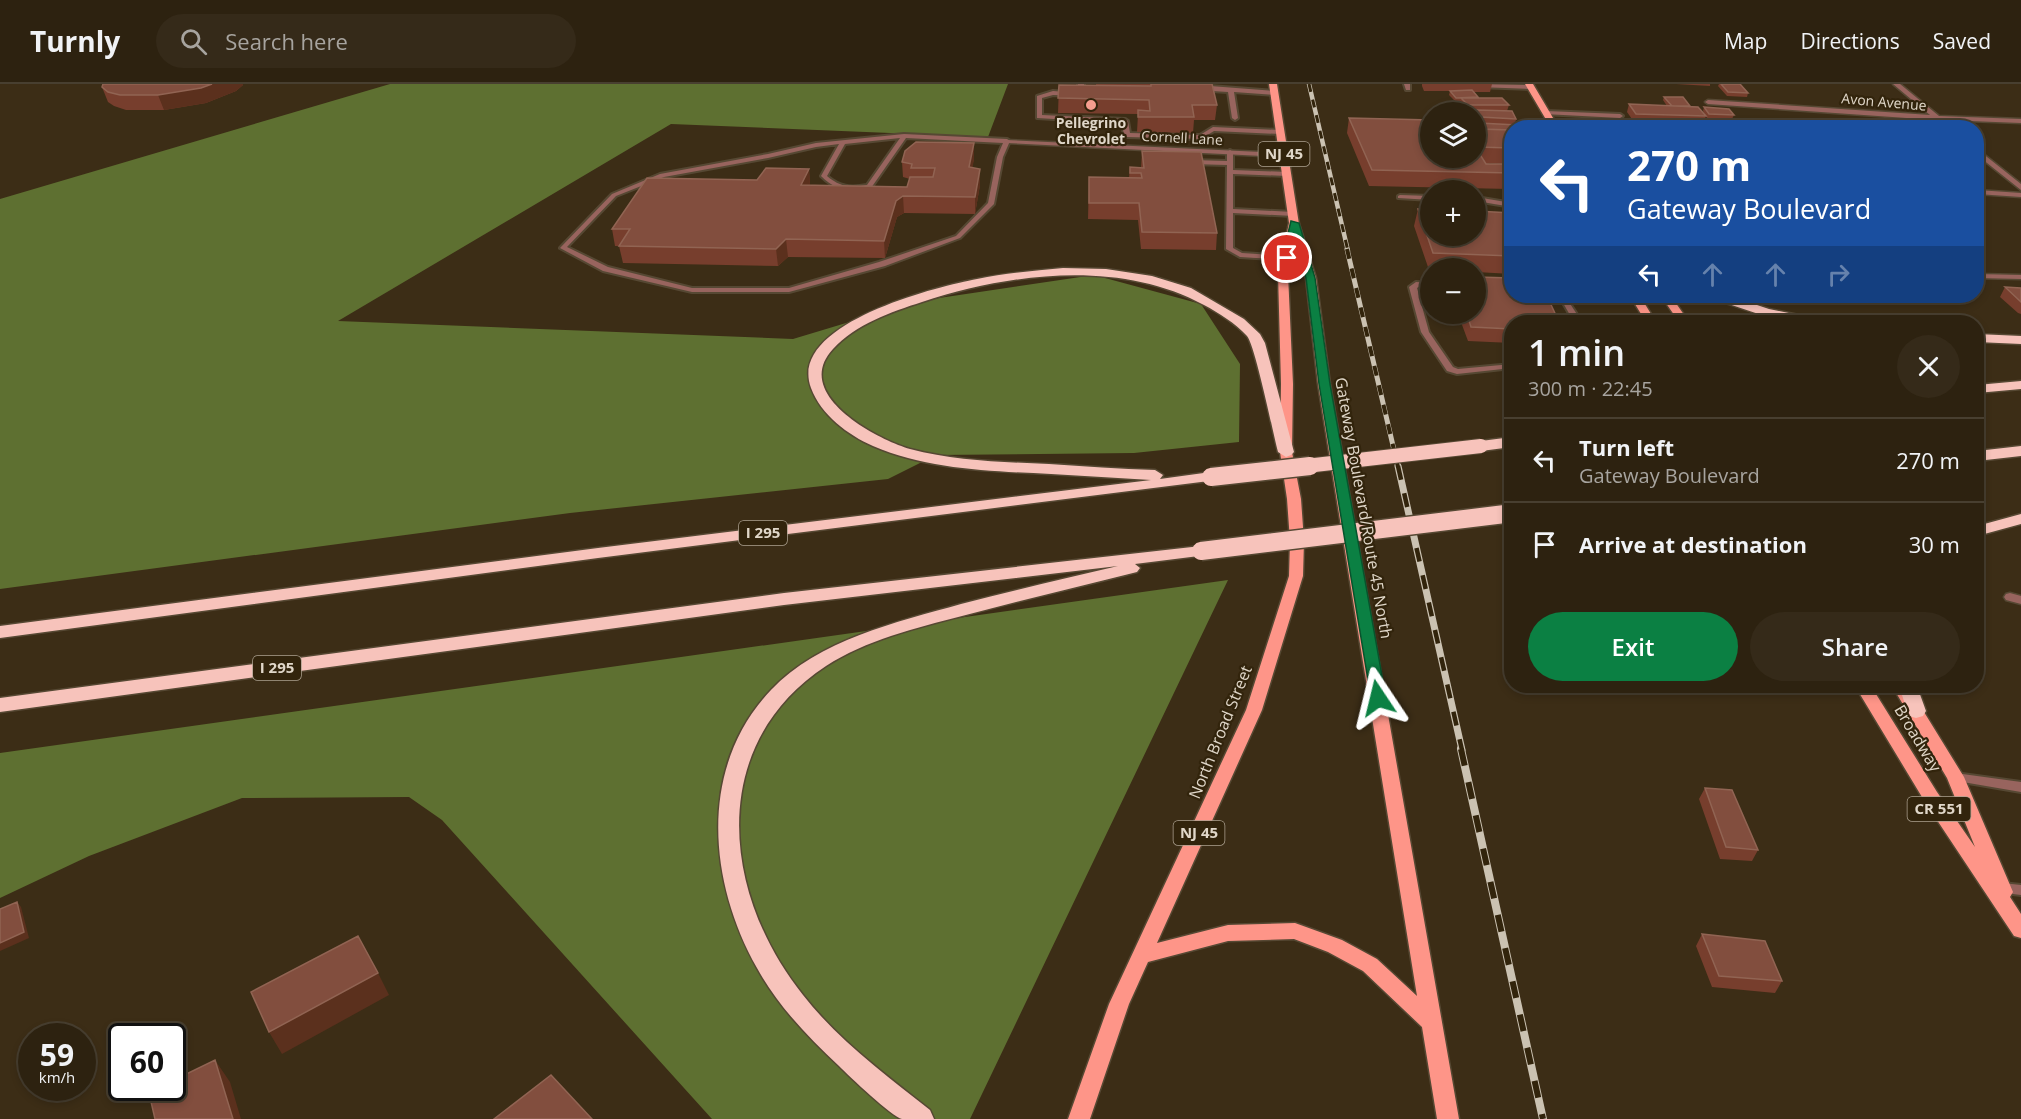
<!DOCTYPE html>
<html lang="en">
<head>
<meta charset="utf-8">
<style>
  body { margin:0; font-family:"Open Sans",sans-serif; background:#352a19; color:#f1f3f6; height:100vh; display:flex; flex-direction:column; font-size:22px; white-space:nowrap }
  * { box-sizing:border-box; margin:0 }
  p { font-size:20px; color:#a7a49f }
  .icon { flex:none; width:33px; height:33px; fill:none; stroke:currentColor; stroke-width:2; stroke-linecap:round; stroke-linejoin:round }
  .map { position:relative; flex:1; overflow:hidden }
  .panel { position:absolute; left:1504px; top:231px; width:480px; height:378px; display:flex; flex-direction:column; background:#2d2210; border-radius:24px; box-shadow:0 3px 9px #0003,0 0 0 2px #483f30 }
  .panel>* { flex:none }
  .top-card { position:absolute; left:1504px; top:36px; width:480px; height:183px; border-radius:24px; box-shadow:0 3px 9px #0003,0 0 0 2px #483f30; background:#1a4fa0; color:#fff; overflow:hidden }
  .fabs { position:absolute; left:1420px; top:18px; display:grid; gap:12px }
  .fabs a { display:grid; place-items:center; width:66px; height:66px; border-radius:50%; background:#2d2210; box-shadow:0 3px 9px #0003,0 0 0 2px #483f30; font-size:30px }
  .speed { position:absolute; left:18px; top:939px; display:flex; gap:12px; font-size:30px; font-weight:700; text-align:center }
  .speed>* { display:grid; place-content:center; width:78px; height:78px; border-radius:50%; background:#2d2210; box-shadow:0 3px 9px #0003,0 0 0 2px #483f30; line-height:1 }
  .speed small { font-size:15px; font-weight:400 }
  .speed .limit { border:3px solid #111; border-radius:9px; background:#fff; color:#111 }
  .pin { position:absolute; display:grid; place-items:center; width:51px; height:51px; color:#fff; margin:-26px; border:3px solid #fff; border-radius:50%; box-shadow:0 2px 6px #0007 }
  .me { position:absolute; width:66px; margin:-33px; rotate:350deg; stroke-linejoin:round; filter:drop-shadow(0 0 4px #0008) }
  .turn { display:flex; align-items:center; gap:21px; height:126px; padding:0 24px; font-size:27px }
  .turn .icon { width:78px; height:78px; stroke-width:2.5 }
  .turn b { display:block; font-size:42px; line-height:51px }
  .lanes { display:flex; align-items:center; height:57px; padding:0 24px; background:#0003; justify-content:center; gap:30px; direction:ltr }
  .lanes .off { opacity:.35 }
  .round { display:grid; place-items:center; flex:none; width:63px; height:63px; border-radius:32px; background:#352a19 }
  .summary { display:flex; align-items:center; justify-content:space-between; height:102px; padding:0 24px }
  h1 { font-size:36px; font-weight:600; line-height:45px }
  .cta { display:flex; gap:12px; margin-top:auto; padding:12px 24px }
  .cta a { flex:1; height:69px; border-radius:36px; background:#0b8043; color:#fff; font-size:24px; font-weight:600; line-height:69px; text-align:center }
  .cta a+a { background:#352a19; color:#f1f3f6 }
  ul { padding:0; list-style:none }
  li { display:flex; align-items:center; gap:18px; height:84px; padding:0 24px; border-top:2px solid #483f30 }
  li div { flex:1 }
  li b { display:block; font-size:22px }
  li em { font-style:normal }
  header { display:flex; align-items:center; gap:36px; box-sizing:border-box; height:84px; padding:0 30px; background:#2d2210; border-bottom:2px solid #483f30 }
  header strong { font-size:28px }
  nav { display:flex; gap:33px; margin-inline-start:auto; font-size:21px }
  .search { width:420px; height:54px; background:#352a19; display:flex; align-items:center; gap:15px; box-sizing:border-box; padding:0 21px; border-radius:33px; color:#a7a49f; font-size:22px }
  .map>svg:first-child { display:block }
  .forest { fill:#5e7031 }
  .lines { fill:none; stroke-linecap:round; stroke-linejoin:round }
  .service-casing { stroke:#564833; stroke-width:4 }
  .minor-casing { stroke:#564833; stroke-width:3 }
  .primary-casing { stroke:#564833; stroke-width:3 }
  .motorway-casing { stroke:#564833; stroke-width:3 }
  .service { fill:#98645e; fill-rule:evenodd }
  .minor { fill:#98645e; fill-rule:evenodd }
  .primary { fill:#fe9588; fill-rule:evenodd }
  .motorway { fill:#f7c3bb; fill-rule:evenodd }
  .rail-far3-casing { stroke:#cbc2b2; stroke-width:4.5 }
  .rail-far2-casing { stroke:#cbc2b2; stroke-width:5 }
  .rail-far1-casing { stroke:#cbc2b2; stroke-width:7 }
  .rail-casing { stroke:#cbc2b2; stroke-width:8 }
  .rail-far3 { stroke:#32240c; stroke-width:3; stroke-dasharray:8; stroke-linecap:butt }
  .rail-far2 { stroke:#32240c; stroke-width:4; stroke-dasharray:10; stroke-linecap:butt }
  .rail-far1 { stroke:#32240c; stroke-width:4.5; stroke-dasharray:14; stroke-linecap:butt }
  .rail { stroke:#32240c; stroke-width:6; stroke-dasharray:17; stroke-linecap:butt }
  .motorway-bridge-far1-casing { stroke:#564833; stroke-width:16; stroke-linecap:butt }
  .motorway-bridge-casing { stroke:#564833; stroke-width:21; stroke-linecap:butt }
  .motorway-bridge-far1 { stroke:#f7c3bb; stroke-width:14 }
  .motorway-bridge { stroke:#f7c3bb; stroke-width:18 }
  .wall { fill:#773e2d }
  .shaded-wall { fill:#5b301d }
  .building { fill:#824e3e; stroke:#916453; stroke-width:1.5 }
  .route { fill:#0b8043; stroke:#07532c; stroke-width:1.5 }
  .poi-dot { fill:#f59d8e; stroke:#32240c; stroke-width:2 }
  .labels { text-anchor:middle; stroke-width:4.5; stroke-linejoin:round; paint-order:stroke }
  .far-street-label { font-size:14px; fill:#e0d7c9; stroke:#32240c }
  .far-poi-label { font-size:14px; font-weight:bold; fill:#e0d7c9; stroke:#32240c }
  .shield { fill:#32240c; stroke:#aca190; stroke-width:1.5 }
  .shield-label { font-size:15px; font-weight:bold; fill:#e0d7c9 }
  .street-label { font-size:16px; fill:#e0d7c9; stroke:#32240c }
</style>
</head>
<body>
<header>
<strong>Turnly</strong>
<div class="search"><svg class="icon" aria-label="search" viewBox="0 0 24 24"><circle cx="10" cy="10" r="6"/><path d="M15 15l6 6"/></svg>Search here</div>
<nav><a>Map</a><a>Directions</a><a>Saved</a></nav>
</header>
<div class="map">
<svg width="2021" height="1035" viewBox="0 0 2021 1035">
  <rect width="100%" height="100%" fill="#3c2d16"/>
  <path class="forest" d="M390,0H1008L988,53L671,40L338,237L793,255L919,217L1094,191L1201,220L1240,280L1239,358L1134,369L936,371L888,395L570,429L0,505V115Z
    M1228,496L970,1035H712L442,736L409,713L242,714L89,772L0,814V669Z"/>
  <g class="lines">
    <g class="service-casing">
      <path id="service" d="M1078,0H1084L1083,12L1053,11L1042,14V31L1125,35L1128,37L1130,49L1200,51L1213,43L1280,46L1283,48L1280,50L1214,47L1201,55L1127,53L1124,51L1122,39L1037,34V12L1053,7L1078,9Z
        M1184,0L1274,7L1277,9L1274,11L1234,8L1238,34L1235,36L1232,34L1228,8L1212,7Z
        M1404,0H1410V6H1406Z
        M1475,0L1531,1L1534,3L1531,5L1477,3Z
        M1546,27L1620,30L1623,32L1620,34L1544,30V28Z
        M904,50L1007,55L1010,57L1003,73L994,120L960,154L885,182L789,208H692L603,187L560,164L612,110L660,90L768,70L816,59ZM900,54L867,101C850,104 840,103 827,92L845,60ZM906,54L1003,59L997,73L988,119L956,152L879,178L789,204H692L608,183L567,163L616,112L664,93L768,74L816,63L839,60L821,92C836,107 849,108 869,105L871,104Z
        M1230,66L1233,68V86L1287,88L1290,90L1287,92L1233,90V125L1293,128L1296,130L1293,132L1233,129V164L1242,169L1287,172H1290V176L1240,173L1226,165L1227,81L1191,80L1188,78L1191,76L1227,77V68Z
        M1400,111L1431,112V116L1398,114V112Z
        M1476,113L1512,119V123L1476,117Z
        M1416,198L1431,199V203L1420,202L1417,204L1429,248L1453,283L1458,285L1512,280V284L1457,290L1447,287L1421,248L1409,203Z
        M1559,212H1565L1582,238H1574Z
        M1614,212H1639L1640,213C1634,217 1620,216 1614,212Z
        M1955,689L2021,698V708L1951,696L1949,693L1951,690Z
        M2002,799L2021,801V811L1997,808L1995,804L1997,800Z"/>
    </g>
    <g class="minor-casing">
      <path id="minor" d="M1893,0H1900L1939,32L2021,35V39L1944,36L1952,44H1944L1935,36L1708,20L1705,18L1708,16L1930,31Z
        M1005,56L1284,69L1287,71L1284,73L1007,59L1005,58Z
        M1977,65L2021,100V106L1977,71Z
        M1977,106L2021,109V113L1977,110Z
        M1977,190L2021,191V195L1977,194Z
        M2010,509L2021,512V520L2006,516L2004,513L2006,510Z"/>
    </g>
    <g class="primary-casing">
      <path id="primary" d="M1269,0H1277L1299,140L1316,194L1330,300L1459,1035H1437L1422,943L1363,887L1328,868L1294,855L1228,857L1148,878L1129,920L1090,1035H1068L1109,920L1246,626L1289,492L1290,457L1287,415L1280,368L1281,300L1278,190L1289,139ZM1295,158L1306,194L1318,300L1417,912L1377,875L1342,856L1295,839L1228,841L1157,859L1262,626L1303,492L1304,457L1301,415L1292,368L1293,300L1288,190Z
        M1525,0H1533L1559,44H1551Z
        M1630,212H1640L1656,238H1646Z
        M1661,212H1671L1689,238H1679Z
        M1855,602H1871L1937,708L1975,763L1947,694L1892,602H1908L1964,693L2013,808L2010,813L2021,830V854L2014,852L1925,718Z"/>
    </g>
    <g class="motorway-casing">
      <path id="motorway" d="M1063,184L1106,185L1152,192L1191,204L1244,235L1260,250L1265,259L1294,368L1291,371L1286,373L1278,368C1273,349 1255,261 1247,252C1235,239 1219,229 1204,221C1119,175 1011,189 922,218C891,228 856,240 833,265C791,310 876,355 910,365C955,377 1003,378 1049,380C1084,382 1120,385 1155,386L1163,391L1160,395L1211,388L1219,393L1217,396L598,474L0,554V542L598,464L1151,396C1118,394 1085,392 1051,390C991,387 929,386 873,362C848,351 821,331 811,304C787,240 935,203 977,195C1005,189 1034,187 1063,184Z
        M1713,212H1730L1769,225L1818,235L1820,238C1784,242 1748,226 1714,215Z
        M1977,250L2021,252V260L1977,258Z
        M2021,297V305L1977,309V301Z
        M1512,353V363L1481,367L1473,362L1481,357Z
        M2021,362V372L1977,377V367Z
        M2021,430V440L1977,452V442Z
        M1201,462L1207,463L1210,467L1207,471L1135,480L1140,484L1137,488C1079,503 1020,516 962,532C916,544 866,556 826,582C706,661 722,810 803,911C838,956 886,991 930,1026L934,1035C924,1035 912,1035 902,1035C892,1033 849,992 839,982C808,953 778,922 757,884C708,797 698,683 771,606C818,556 897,538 961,520C1013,507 1065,494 1118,482L784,521L0,628V614L784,509Z
        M1899,602H1917L1926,627L1923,632L1916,634L1909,632Z"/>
    </g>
    <use href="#service" class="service"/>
    <use href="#minor" class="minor"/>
    <use href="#primary" class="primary"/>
    <use href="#motorway" class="motorway"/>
    <g class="rail-far3-casing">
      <path id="rail-far3" d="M1309,0L1348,167"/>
    </g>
    <g class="rail-far2-casing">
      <path id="rail-far2" d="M1347,165L1398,383"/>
    </g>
    <g class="rail-far1-casing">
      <path id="rail-far1" d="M1398,382L1462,666"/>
    </g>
    <g class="rail-casing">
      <path id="rail" d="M1461,665L1543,1035"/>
    </g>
    <use href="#rail-far3" class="rail-far3"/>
    <use href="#rail-far2" class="rail-far2"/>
    <use href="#rail-far1" class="rail-far1"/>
    <use href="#rail" class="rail"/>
    <g class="motorway-bridge-far1-casing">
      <path id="motorway-bridge-far1" d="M1297,383L1481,362"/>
    </g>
    <g class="motorway-bridge-casing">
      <path id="motorway-bridge" d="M1211,393L1310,382
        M1201,467L1505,430"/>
    </g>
    <use href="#motorway-bridge-far1" class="motorway-bridge-far1"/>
    <use href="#motorway-bridge" class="motorway-bridge"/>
  </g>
  <path class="wall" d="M243,0V1L236,7L206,19L164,26H126L114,22L108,18L102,3Z
    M1096,0H1212L1217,21L1215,36H1194L1193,49L1137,48L1138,30L1058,29L1059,1L1096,2Z
    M1422,0H1492L1490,8H1473L1478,14L1509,21L1507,27L1516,35L1515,41L1512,44V80L1486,79L1512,86V97L1510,105L1369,102L1347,49L1349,34L1431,74L1476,45H1479V41L1476,36V28H1466L1460,22L1461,17H1455L1449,11L1450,7H1424L1422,2Z
    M1676,0H1710V2Z
    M1719,0H1740L1748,9L1747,13L1727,12L1718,2Z
    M1664,13L1690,22L1706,32L1703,40L1634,38L1627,28L1629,20L1667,22L1663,16Z
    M1704,23L1734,31L1732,35L1707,34L1703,27Z
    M1142,67L1217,149L1216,166L1141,165L1138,136L1088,135L1089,93L1129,94L1130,83L1141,84Z
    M974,75L972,83L980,101L975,130L904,129L897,133L885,174L788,173L778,182L623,179L619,162H615L612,145L757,96L809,85L810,101L907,103L910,95L903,93L902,78Z
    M1418,125L1512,129V190L1476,188V184H1431V187L1429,186L1414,142Z
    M2005,203L2021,204V230L2018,229L2000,213Z
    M1458,230H1476L1512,238V259L1468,257Z
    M1705,704L1758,766L1752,777L1720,775L1699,715Z
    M1702,850L1782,897L1775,909L1712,903L1696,862Z"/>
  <path class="shaded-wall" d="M212,0H243V1L236,7L206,19L164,26L158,11Z
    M974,59V75L970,99L969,83Z
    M809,85L810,101L803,118L801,101Z
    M980,85V101L975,130V113Z
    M903,112L904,129L897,133L885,174L884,157L896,117Z
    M786,155L788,173L778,182L776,165Z
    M17,818L21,823L29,854L0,867V859Z
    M378,889L389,911L282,970L269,948Z
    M215,976L230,998L241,1035H233Z"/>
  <path class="building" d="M103,0H212L201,4L158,11H120L108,8L102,3Z
    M1151,0H1212L1217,21H1192L1194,33H1138V26L1150,27L1149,16L1058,14L1059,1L1151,2Z
    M1721,0H1740L1748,9L1728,8Z
    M1472,6L1478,13L1456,14L1450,7Z
    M1664,13H1683L1690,22H1672Z
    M1461,14H1502L1509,21H1468Z
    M1629,20L1698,23L1706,32L1636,30Z
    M1704,23L1729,25L1734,31L1709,30Z
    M1477,26L1512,27L1516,35L1480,33Z
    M1349,34L1431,36V74H1476V64L1486,80H1508L1512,86V89L1372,86Z
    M1609,37L1629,38L1631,41H1611Z
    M1479,39L1517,41L1518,44H1512V46L1481,45Z
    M1600,41L1689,42L1691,44H1603Z
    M1476,45L1512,46V64L1476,63Z
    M916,58L974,59L969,83L980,85L975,113L903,112L896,117L884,157L786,155L776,165L619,162L630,145H612L647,94L757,96L766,84L809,85L801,101L907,103L910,93H933L935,84H911L912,80L902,78L905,67Z
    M1142,67L1201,68L1217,149L1142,148L1139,119H1089V93L1142,94L1141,89H1130V83L1144,84Z
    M1418,125L1431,126V152H1476V127L1512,129V172L1433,169Z
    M1476,193L1512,194V212H1547L1559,238H1512V245L1471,243L1467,230H1476Z
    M2005,203L2021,204V218Z
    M1705,704L1732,706L1758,766L1726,763Z
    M17,818L24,848L0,859V825Z
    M1702,850L1765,857L1782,897L1719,892Z
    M358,852L378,889L269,948L251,908Z
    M215,976L233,1035H155L149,1009L160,1004H172V997Z
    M551,991L592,1035H494Z"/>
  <path class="route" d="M1291,137L1299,139L1315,194L1330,300L1386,614L1378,619L1371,614L1319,300L1306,194L1295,157L1290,176L1282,174Z"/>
  <circle class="poi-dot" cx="1091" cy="21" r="6"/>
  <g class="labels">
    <g class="far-street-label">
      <text transform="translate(1884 18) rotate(5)" y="5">Avon Avenue</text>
      <text transform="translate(1182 54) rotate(3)" y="5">Cornell Lane</text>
    </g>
    <g class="far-poi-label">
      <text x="1091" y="44">Pellegrino<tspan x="1091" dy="16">Chevrolet</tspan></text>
    </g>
    <g class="shield">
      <rect x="1258.5" y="58" width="51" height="24" rx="4.5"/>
      <rect x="739" y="437" width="48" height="24" rx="4.5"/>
      <rect x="253" y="572" width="48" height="24" rx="4.5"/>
      <rect x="1907.5" y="713" width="63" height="24" rx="4.5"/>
      <rect x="1173.5" y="737" width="51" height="24" rx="4.5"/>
    </g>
    <g class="shield-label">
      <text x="1284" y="75">NJ 45</text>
      <text x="763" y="454">I 295</text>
      <text x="277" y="589">I 295</text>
      <text x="1939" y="730">CR 551</text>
      <text x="1199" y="754">NJ 45</text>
    </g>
    <g class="street-label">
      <text transform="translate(1364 424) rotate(80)" y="6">Gateway Boulevard/Route 45 North</text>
      <text transform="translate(1220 648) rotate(-68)" y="6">North Broad Street</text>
      <text transform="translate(1918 654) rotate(59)" y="6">Broadway</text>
    </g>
  </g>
</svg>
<div class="fabs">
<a><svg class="icon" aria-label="layers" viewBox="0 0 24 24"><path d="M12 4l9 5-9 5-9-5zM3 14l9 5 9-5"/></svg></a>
<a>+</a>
<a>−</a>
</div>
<div class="speed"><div>59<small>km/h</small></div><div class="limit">60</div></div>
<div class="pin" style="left:1287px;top:174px;background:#d93025"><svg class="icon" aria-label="arrive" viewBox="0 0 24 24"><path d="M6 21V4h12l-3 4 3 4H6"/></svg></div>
<svg class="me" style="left:1378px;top:614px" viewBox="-20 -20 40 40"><path d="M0-17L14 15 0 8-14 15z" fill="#0b8043" stroke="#fff" stroke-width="4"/></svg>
<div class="top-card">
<div class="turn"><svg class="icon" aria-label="left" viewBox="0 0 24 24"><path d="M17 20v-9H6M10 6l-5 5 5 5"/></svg><div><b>270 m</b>Gateway Boulevard</div></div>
<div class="lanes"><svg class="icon" aria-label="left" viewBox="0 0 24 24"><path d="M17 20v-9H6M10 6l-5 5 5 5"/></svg><svg class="icon off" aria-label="ahead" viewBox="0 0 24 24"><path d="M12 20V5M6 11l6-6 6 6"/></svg><svg class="icon off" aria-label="ahead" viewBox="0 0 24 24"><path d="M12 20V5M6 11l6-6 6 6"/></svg><svg class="icon off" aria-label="right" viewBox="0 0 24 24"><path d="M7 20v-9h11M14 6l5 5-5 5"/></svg></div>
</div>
<section class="panel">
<div class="summary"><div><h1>1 min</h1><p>300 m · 22:45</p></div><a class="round"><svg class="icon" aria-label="close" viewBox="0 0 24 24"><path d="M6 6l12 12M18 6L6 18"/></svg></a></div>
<ul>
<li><svg class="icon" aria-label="left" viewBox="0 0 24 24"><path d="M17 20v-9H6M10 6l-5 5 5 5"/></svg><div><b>Turn left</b><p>Gateway Boulevard</p></div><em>270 m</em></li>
<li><svg class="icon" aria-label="arrive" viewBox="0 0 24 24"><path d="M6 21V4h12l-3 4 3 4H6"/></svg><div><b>Arrive at destination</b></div><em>30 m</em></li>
</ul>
<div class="cta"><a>Exit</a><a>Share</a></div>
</section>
</div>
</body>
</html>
